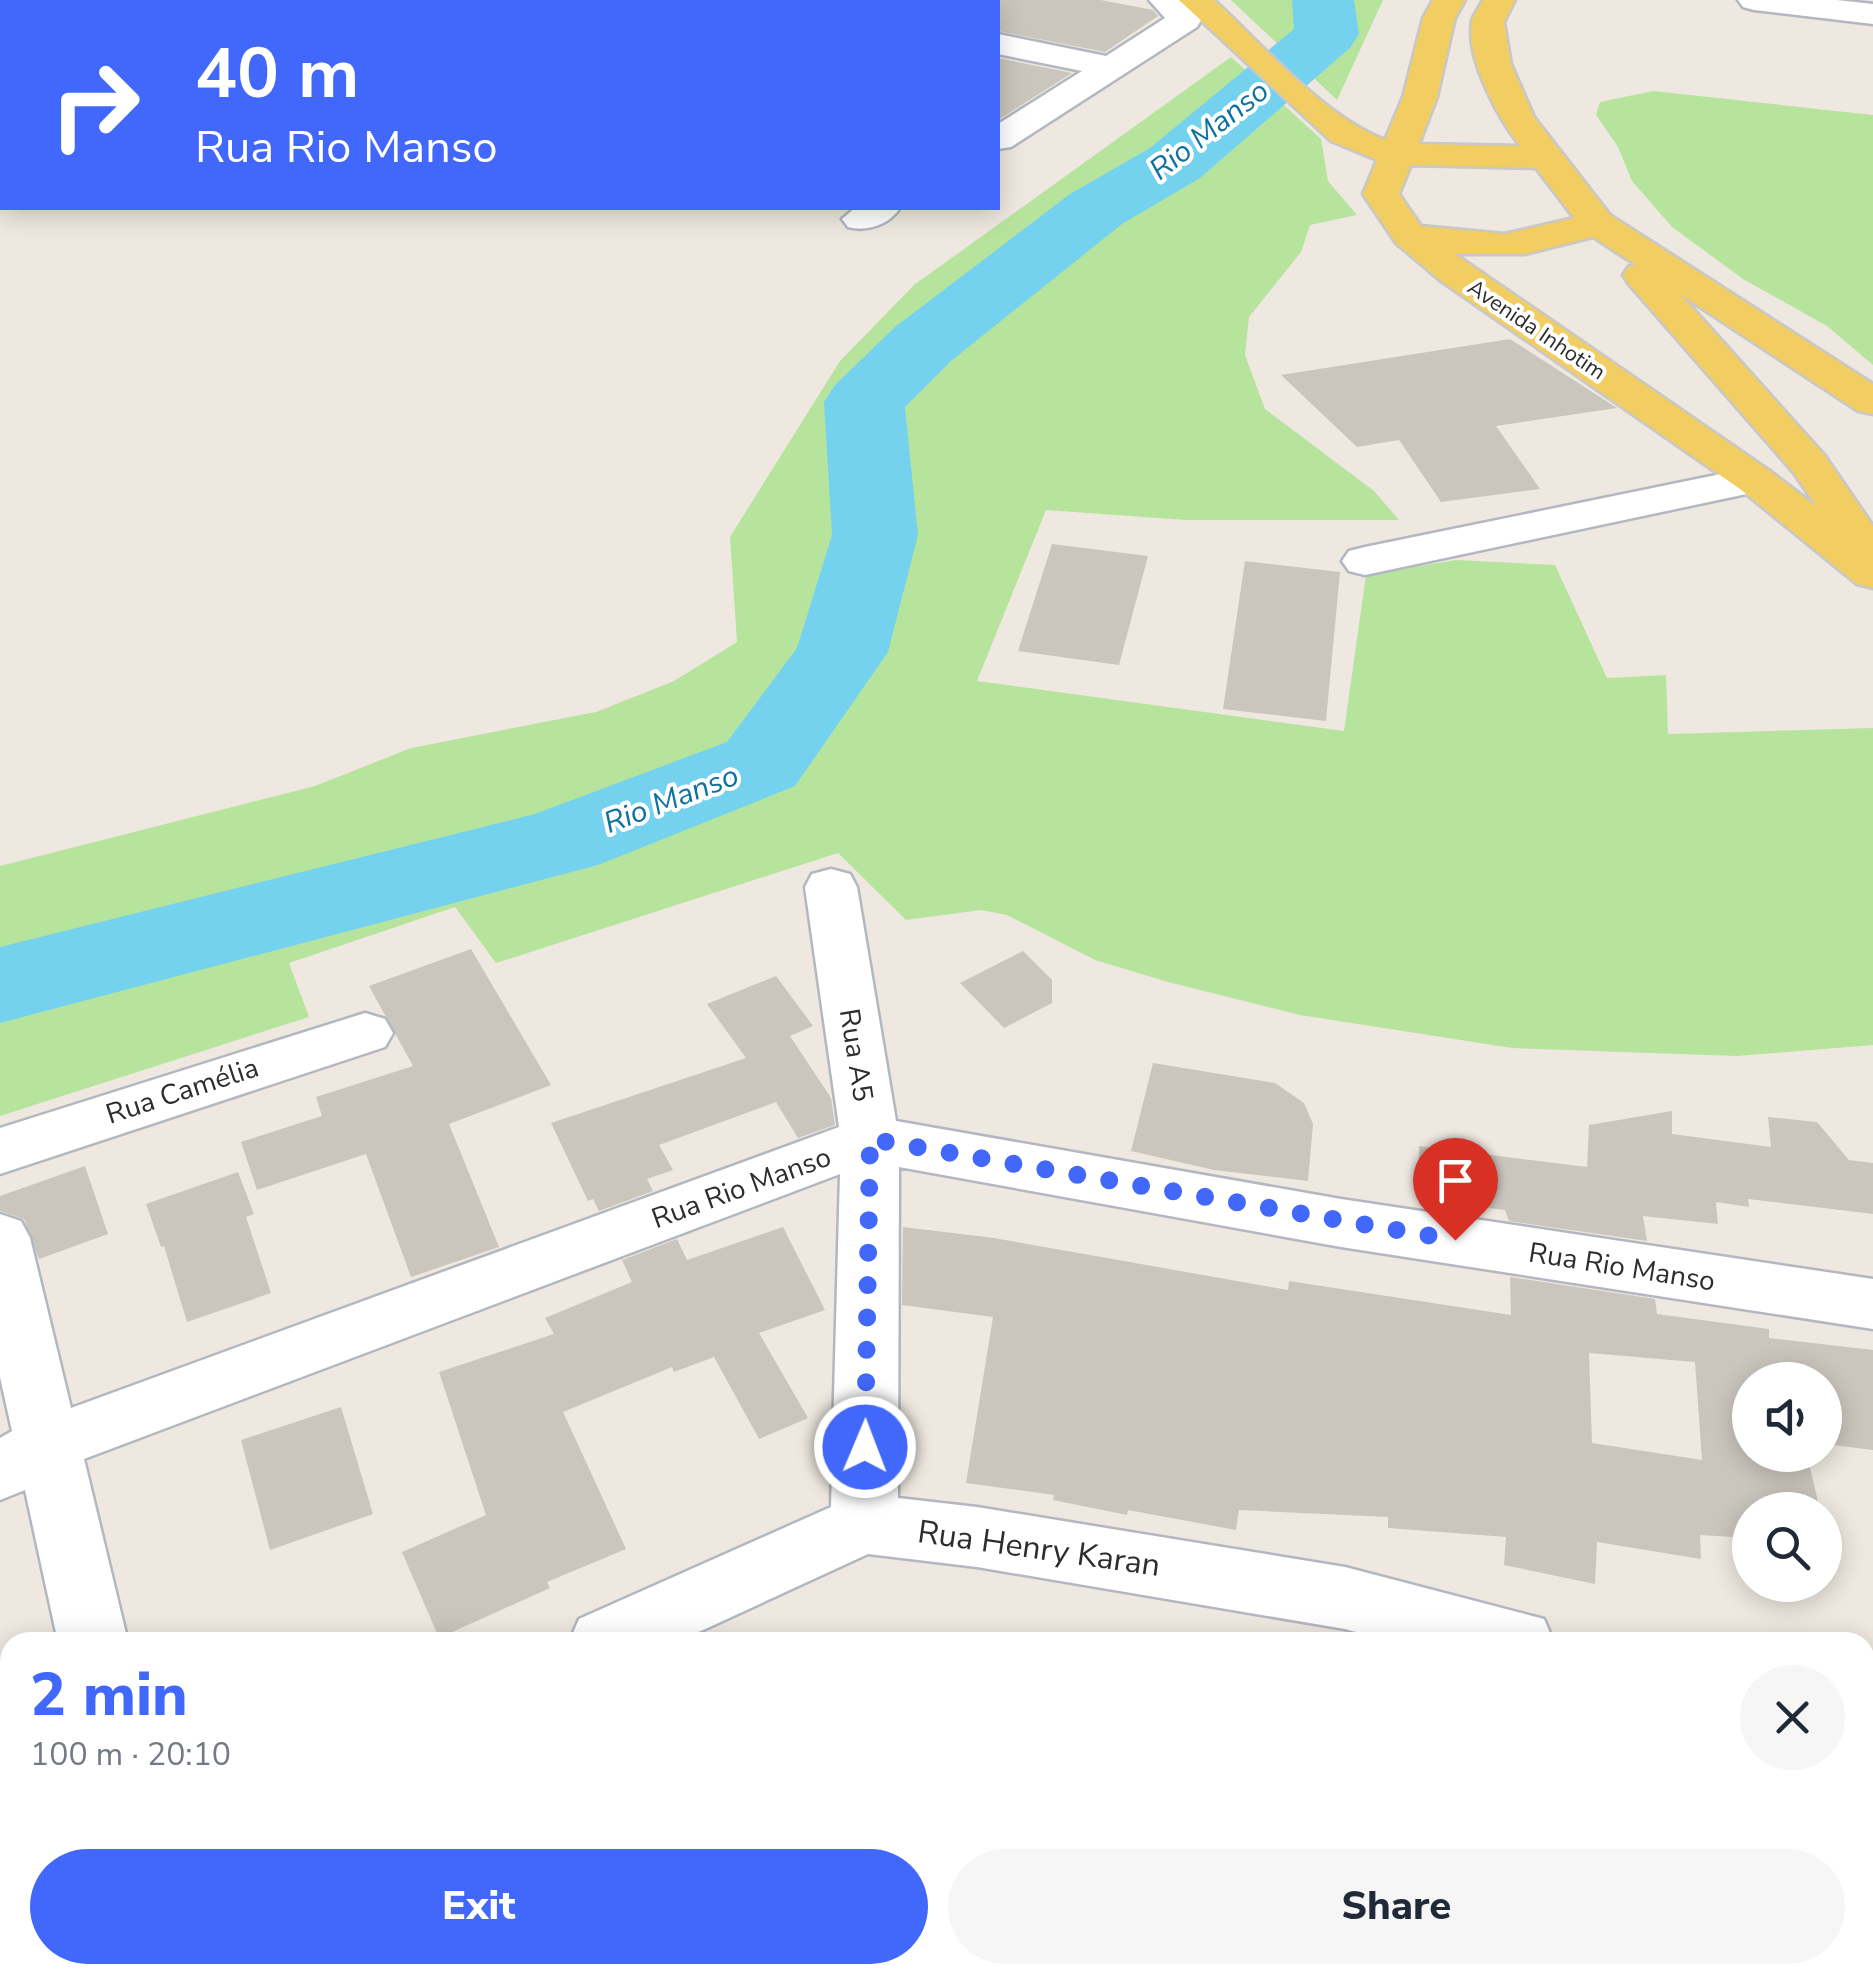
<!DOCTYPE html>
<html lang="en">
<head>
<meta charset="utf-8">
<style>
  body { margin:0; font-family:"Nunito Sans",sans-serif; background:#f6f6f7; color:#1f2937; height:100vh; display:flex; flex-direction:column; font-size:38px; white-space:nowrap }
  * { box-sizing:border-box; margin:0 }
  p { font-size:32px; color:#747a83 }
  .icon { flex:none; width:55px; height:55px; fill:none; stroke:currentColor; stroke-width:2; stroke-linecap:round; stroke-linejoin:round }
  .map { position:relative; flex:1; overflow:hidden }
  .side { position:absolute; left:0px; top:1632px; width:1875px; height:352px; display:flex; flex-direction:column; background:#fff; border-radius:30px 30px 0 0; box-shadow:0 5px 25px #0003 }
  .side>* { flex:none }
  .hud { position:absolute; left:0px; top:0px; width:1000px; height:210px; box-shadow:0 5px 25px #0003; background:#4168fa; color:#fff; overflow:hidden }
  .fabs { position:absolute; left:1732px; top:1362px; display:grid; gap:20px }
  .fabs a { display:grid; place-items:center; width:110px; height:110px; border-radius:50%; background:#fff; box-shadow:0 5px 25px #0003; font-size:50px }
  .pin { position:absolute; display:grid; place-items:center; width:85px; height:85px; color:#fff; margin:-102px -42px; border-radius:50% 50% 50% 0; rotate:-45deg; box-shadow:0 0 10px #0007 }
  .pin .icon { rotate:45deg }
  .me { position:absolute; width:110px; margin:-55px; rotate:1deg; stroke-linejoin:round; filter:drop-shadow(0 0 8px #0008) }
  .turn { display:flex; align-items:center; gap:35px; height:210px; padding:0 30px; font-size:45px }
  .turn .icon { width:130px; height:130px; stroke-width:2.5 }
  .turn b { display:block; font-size:70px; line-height:85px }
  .round { display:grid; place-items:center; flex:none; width:105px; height:105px; border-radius:52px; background:#f6f6f7 }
  .overview { display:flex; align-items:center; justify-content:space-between; height:170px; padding:0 30px }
  h1 { font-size:60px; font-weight:800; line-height:75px; color:#4168fa }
  .primary-button { display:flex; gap:20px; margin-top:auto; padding:20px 30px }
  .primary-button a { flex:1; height:115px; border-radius:60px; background:#4168fa; color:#fff; font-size:40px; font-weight:800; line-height:115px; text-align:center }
  .primary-button a+a { background:#f6f6f7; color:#1f2937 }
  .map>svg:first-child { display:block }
  .green { fill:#b7e49d }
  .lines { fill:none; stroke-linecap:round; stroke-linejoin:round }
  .river { fill:#74d2ef; fill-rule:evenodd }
  .building { fill:#cac6be; fill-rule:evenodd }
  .minor-casing { stroke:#b3b7c0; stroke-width:5 }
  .major-casing { stroke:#c8c8c8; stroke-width:5 }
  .minor { fill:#fff; fill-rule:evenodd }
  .major { fill:#f1cd62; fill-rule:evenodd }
  .route { stroke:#4168fa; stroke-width:18; stroke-dasharray:0 32.4 }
  .labels { text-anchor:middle; stroke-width:8; stroke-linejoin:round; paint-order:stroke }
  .far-street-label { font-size:22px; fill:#2d2d2d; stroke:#fff }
  .street-label { font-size:28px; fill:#2d2d2d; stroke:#fff }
  .water-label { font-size:30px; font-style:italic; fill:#0d72a1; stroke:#fff }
  .near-street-label { font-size:32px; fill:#2d2d2d; stroke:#fff }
</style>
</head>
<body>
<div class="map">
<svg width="1873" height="1983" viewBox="0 0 1873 1983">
  <rect width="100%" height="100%" fill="#eee8e0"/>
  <path class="green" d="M1231,0H1383L1337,100Z
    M1231,57L1321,139L1328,181L1357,215L1310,225L1301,252L1249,317L1245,355L1265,409L1374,491L1399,520H1186L1046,510L977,681L1344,731L1366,575L1456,560L1555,565L1607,678L1666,675L1668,734L1873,728V1045L1736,1056L1512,1048L1300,1015L1168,982L1095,960L1007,915L981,910L906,920L838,853L496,963L455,907L289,963L309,1017L0,1116V866L315,786L411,748L596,712L674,681L737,642L730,537L840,361L914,285Z
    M1653,91L1873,115V365L1827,326L1743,279L1672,227L1632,181L1618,147L1596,115L1600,102Z"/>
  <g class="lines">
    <path class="river" d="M1292,0H1354L1359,34L1350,48L1200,178L1122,224L951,361L905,407L918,535L888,652L795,786L598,865L0,1023V947L535,814L727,742L797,648L832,535L824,402L835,385L895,327L1070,194L1150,148L1294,29Z"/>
  </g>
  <path class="building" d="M998,0H1101L1153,10L1158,16L1105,52L998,31Z
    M998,58L1072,73L998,120Z
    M1510,339L1617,408L1496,426L1540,489L1441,502L1399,440L1357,447L1281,375Z
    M1052,544L1148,556L1119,665L1018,651Z
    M1245,561L1340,572L1326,721L1223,709Z
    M471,949L551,1085L449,1124L499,1247L411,1277L366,1154L257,1190L241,1142L322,1116L316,1097L413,1066L369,986Z
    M1023,951L1052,980V1003L1004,1028L960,983Z
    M776,976L813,1026L790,1036L831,1098L835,1125L798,1138L776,1102L659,1145L673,1170L647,1179L653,1191L599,1211L593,1199L588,1201L551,1123L746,1058L707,1004Z
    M1153,1063L1275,1083L1304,1103L1313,1124L1308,1181L1214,1170L1131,1151Z
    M1672,1111V1134L1771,1147L1768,1117L1817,1122L1849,1160L1873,1163V1214L1748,1199L1749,1207L1716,1202L1718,1224L1643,1216L1647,1241L1509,1221L1505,1210L1420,1200L1419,1146L1587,1167L1589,1125Z
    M85,1166L108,1234L39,1259L24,1219L0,1211V1196Z
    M238,1172L254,1214L246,1217L271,1293L187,1322L164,1246L161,1247L146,1204Z
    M783,1227L825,1310L759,1333L808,1418L759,1439L714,1357L674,1372L672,1367L563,1412L626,1549L547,1582L550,1588L439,1638L402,1552L486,1515L439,1372L554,1334L545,1318L632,1282L622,1260L677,1239L687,1260Z
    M903,1227L994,1238L1288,1290L1289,1281L1511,1315L1510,1277L1655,1299L1657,1314L1769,1329V1338L1873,1350V1450L1825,1444V1380H1750V1455H1807L1820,1510H1750V1538L1700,1535L1701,1559L1597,1542L1595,1584L1504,1565L1506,1537L1388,1528V1517L1239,1510L1236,1530L1128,1510L1127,1515L1053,1500L1054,1495L966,1483L993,1317L902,1305ZM1589,1353L1695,1362L1702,1460L1592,1443Z
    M341,1407L373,1514L270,1550L241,1440Z"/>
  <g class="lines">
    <g class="minor-casing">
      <path id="minor" d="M158,0H197L198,2H160Z
        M766,0H809L810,2H768Z
        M1149,0H1183L1201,20L1197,27L1011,147L998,149V124L1082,71L998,54V34L1106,56L1165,18Z
        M1738,0H1837L1873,4V24L1754,10L1743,7Z
        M855,208H900C889,225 867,232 848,227L842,219Z
        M1755,467L1770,471L1777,480L1770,489L1365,575L1349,571L1342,561L1349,551L1365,547Z
        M831,869L850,874L857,887L896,1121L1341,1199L1873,1279V1329L1341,1247L899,1167L898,1498L977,1507L1345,1567L1544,1619L1554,1642H1392L1345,1629L977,1567L868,1554L677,1642H569L579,1619L831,1507L840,1174L84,1459L128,1642H58L25,1490L0,1500V1438L12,1431L0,1377V1214L21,1221L30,1238L71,1408L839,1127L805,887L812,874Z
        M365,1013L385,1019L393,1033L385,1047L0,1174V1128Z
        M1865,1664L1873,1665V1731L1865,1730Z
        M10,1872V1948L0,1952V1876Z
        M1186,1975H1264L1262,1983H1184Z
        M1577,1975H1655L1656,1983H1578Z"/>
    </g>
    <g class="major-casing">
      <path id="major" d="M1179,0H1214C1263,45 1323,116 1385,140L1403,97L1423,18L1433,0H1465L1455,18L1437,97L1419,144L1520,146C1499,119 1465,58 1472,21C1473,15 1480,6 1483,0H1515L1504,22L1511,64L1534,117L1610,215L1873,384V414L1858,411L1680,294L1825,456L1873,526V588L1857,584L1740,489L1441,281L1396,243L1363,194L1377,160L1331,141ZM1411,165L1536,168L1574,218L1505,234L1421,226L1399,194ZM1593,237L1636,265L1628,267L1623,275L1628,283L1794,473L1817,507L1770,471L1455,254H1525Z"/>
    </g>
    <use href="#minor" class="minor"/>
    <use href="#major" class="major"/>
  </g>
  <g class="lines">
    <path class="route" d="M865,1447L870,1139L1455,1240"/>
  </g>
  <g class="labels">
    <g class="far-street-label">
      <text transform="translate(1537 329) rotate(34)" y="8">Avenida Inhotim</text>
    </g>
    <g class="street-label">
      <text transform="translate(857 1055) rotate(81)" y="10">Rua A5</text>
      <text transform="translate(182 1090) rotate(-18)" y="10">Rua Camélia</text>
      <text transform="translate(741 1187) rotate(-20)" y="10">Rua Rio Manso</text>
      <text transform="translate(1622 1266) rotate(9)" y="10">Rua Rio Manso</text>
    </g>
    <g class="water-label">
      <text transform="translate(1209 130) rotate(-38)" y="10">Rio Manso</text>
      <text transform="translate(671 799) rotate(-21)" y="10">Rio Manso</text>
    </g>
    <g class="near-street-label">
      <text transform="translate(1039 1548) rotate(8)" y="11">Rua Henry Karan</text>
    </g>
  </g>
</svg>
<div class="fabs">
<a><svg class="icon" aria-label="sound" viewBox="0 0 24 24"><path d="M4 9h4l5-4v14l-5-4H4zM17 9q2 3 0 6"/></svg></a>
<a><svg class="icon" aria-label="search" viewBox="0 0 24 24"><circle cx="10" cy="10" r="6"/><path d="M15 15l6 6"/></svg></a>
</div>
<div class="pin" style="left:1455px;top:1240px;background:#d93025"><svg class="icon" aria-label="arrive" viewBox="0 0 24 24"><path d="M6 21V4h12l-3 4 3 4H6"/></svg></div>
<svg class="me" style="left:865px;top:1447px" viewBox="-20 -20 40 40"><circle r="17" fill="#4168fa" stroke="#fff" stroke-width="3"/><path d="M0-11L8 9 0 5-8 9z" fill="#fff"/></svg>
<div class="hud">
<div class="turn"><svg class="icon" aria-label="right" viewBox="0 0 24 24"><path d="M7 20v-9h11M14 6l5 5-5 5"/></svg><div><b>40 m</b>Rua Rio Manso</div></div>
</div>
<section class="side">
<div class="overview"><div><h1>2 min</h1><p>100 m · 20:10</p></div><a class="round"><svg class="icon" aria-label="close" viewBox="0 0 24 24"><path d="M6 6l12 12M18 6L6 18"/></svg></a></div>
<div class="primary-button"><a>Exit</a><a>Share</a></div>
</section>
</div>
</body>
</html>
